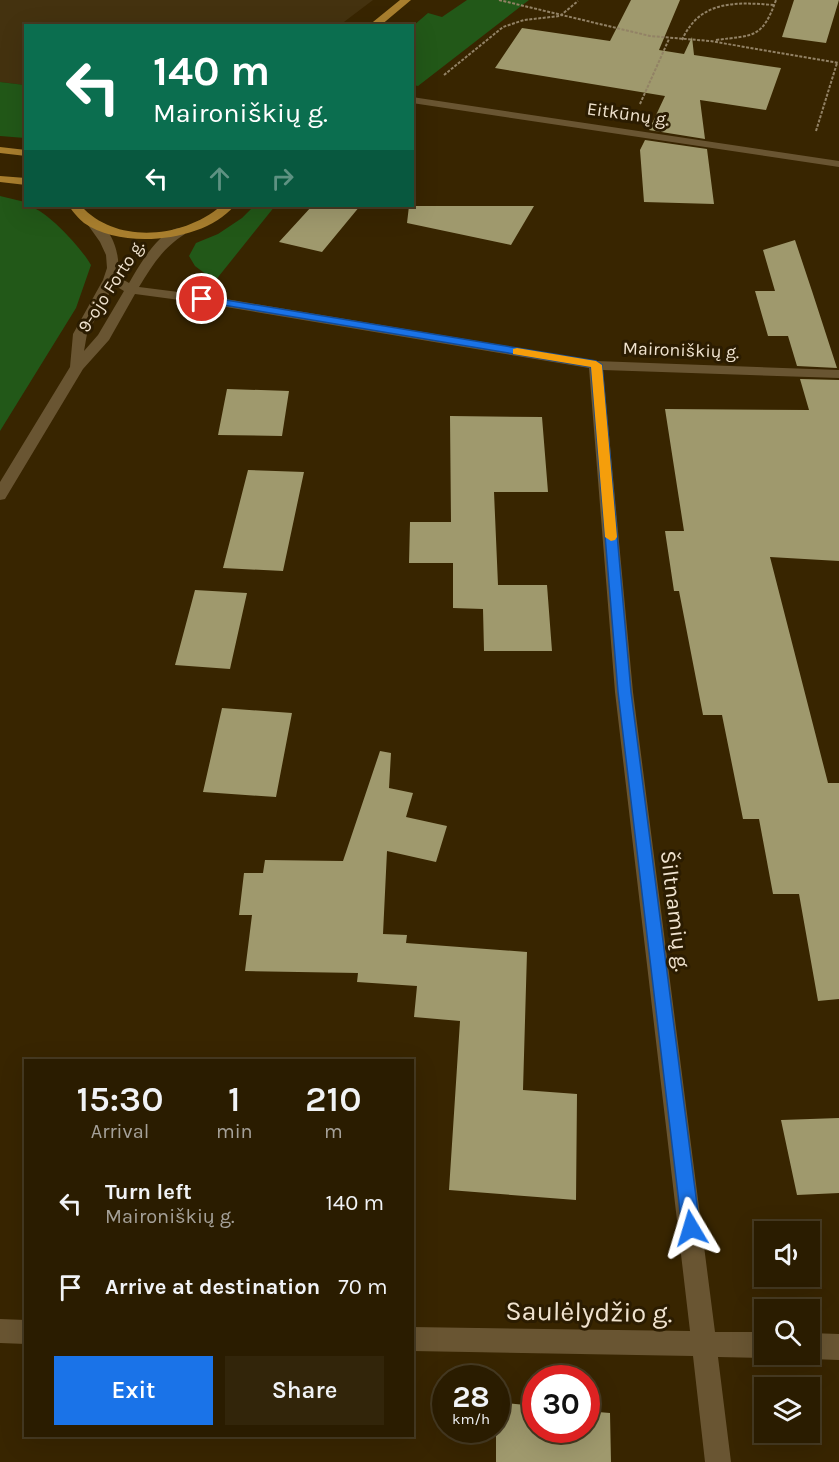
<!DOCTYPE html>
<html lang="en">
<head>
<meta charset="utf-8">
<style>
  body { margin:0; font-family:Karla,sans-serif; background:#32250a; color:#f1f3f6; height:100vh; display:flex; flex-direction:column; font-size:22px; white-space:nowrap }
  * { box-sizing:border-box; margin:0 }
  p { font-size:20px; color:#a5a199 }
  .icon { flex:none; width:33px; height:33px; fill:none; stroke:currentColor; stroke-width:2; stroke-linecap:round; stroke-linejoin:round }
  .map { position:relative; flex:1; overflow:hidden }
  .panel { position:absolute; left:24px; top:1059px; width:390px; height:378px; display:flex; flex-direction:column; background:#2a1c00; border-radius:0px; box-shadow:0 6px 24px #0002,0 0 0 2px #463a22 }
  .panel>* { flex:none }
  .banner { position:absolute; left:24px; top:24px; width:390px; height:183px; border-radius:0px; box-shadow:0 6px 24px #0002,0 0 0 2px #463a22; background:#0b6e4f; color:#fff; overflow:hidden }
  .fabs { position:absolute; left:754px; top:1221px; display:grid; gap:12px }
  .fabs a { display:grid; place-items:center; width:66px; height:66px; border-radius:0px; background:#2a1c00; box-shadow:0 6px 24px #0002,0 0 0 2px #463a22; font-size:30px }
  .speed { position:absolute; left:432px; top:1365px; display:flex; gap:12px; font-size:30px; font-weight:700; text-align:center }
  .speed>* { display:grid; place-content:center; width:78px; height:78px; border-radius:50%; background:#2a1c00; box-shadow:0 6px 24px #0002,0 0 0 2px #463a22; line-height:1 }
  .speed small { font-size:15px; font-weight:400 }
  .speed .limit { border:9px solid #d22; background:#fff; color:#111 }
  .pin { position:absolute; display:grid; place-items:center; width:51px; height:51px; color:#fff; margin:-26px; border:3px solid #fff; border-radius:50%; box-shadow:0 2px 6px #0007 }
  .me { position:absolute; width:66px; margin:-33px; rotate:353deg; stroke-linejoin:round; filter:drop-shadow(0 0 4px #0008) }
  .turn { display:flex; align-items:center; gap:21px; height:126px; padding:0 30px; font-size:27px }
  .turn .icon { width:78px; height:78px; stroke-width:2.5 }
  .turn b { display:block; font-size:42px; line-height:51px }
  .lanes { display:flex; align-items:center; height:57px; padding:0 30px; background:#0003; justify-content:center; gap:30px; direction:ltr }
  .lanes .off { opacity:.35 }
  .eta { display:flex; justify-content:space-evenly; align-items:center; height:102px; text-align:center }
  .eta b { font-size:36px; font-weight:600; line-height:42px }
  .primary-button { display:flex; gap:12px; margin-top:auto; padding:12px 30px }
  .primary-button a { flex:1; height:69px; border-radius:0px; background:#1a73e8; color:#fff; font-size:24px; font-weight:600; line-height:69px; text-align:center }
  .primary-button a+a { background:#32250a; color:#f1f3f6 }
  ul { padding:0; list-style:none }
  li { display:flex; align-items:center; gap:18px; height:84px; padding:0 30px }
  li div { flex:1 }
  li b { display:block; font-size:22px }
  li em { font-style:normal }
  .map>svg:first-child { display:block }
  .built { fill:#44320f }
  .green { fill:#225818 }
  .building { fill:#9f996d }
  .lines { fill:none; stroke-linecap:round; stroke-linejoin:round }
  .path { stroke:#928265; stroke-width:2; stroke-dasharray:3 1.5; stroke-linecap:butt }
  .minor { fill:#695532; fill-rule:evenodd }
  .major { fill:#a97f2e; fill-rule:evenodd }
  .route { fill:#1a73e8; stroke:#114b97; stroke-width:1.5 }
  .slow { fill:#f59e0b }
  .labels { text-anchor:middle; stroke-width:6; stroke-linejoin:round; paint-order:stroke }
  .far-street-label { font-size:18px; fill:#f0e3cf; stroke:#2b1c01 }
  .street-label { font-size:22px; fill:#f0e3cf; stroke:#2b1c01 }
  .near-street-label { font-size:27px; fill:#f0e3cf; stroke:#2b1c01 }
</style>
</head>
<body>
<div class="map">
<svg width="839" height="1462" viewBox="0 0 839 1462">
  <rect width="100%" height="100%" fill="#382500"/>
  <path class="built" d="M0,0H373L340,25L26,26L25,85L0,82Z"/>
  <path class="green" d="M467,0H529L418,86L413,85V26L428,13L442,17Z
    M0,82L25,85V138L0,136Z
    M0,196L25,202L26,206C44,206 82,249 91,265L76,308L0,431Z
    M254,206H275L215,281L195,266L189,256L196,243L218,234L242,218Z"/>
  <path class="building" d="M631,0H680L659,50L684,54L692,37L694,55L781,68L766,110L700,100L705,139L649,130L665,96L495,68L522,28L610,41Z
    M794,0H839L826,43L782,37Z
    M645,140L707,149L714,204L644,202L640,150Z
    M312,206H360L322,252L279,242Z
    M409,206H534L511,245L407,223Z
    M795,240L812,291L837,368L797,366L788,336H768L755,291H775L763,250Z
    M800,379L839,380V561L770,557L828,783H839V999L818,1001L799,894H773L759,819H743L722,715H703L679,591H674L665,531H684L665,409L809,410Z
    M227,389L289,391L282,436L218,435Z
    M450,416L542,417L548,492H494L498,585H547L552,651H484L483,609L453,608V563H409L410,522H451Z
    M248,470L304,472L283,571L223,568Z
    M195,590L247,593L230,669L175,665Z
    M222,708L292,713L276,797L203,792Z
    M380,751L391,753L389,788L413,793L406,817L447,826L436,862L387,851L383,934L407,935L406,943L527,952L523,1090L577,1094L576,1200L449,1190L460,1021L414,1017L417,986L357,982L358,973L245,971L252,915H239L244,873H263L265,860L343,861Z
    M839,1118V1193L797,1195L781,1120Z
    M496,1402L536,1406V1430H586V1411L610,1413L611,1462H496Z"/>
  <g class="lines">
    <path class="path" d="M499,0L650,36L710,41L839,63
      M682,40C700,0 735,2 774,5
      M716,40C754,35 762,39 776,0
      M444,75L503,27L524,20L560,16L578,1
      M640,104L669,39
      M816,131L837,63"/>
    <path class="minor" d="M412,97L839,161V167L412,103Z
      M94,221C113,227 122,259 117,276L129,283C139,266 162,224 185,228V234C163,248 153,264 139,287L202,295L596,361L839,370V378L603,370L633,692L715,1332H765V1354H772L765,1358L718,1357L731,1462H705L693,1356L412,1351V1327L690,1331L615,692L589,368L202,303L135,294L109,340L83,369L5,499L0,500V482L70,367L73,334L103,280L107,268L106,255L100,242L88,225ZM114,285L124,291L98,335L84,351L87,334Z
      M0,1319L26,1320V1344L0,1343Z
      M810,1333L839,1334V1360L810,1359L801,1355L810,1354Z"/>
    <path class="major" d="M400,0H411L380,26H368Z
      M0,147L26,150V156L0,153Z
      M0,176L26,178V185L0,182Z
      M69,206H81C117,245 183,238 221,206H234C204,242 122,250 84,223C79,219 73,212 69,206Z"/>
  </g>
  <path class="route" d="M202,296L596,361L602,365L631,692L700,1228L697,1234L691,1237L685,1234L682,1228L618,692L591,367L199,301L197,299Z"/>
  <path class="slow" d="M517,348L596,361L602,365L617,537L615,540L611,541L605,537L591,367L513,354V349Z"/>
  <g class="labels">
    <g class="far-street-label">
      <text transform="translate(628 114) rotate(8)" y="6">Eitkūnų g.</text>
      <text transform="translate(111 286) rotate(-57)" y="6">9-ojo Forto g.</text>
      <text transform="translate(681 350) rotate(2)" y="6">Maironiškių g.</text>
    </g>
    <g class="street-label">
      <text transform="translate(676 911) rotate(83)" y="8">Šiltnamių g.</text>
    </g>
    <g class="near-street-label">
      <text transform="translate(589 1312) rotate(1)" y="9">Saulėlydžio g.</text>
    </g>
  </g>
</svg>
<div class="fabs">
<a><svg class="icon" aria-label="sound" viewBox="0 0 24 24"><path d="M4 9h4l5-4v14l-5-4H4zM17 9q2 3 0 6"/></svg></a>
<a><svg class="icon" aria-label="search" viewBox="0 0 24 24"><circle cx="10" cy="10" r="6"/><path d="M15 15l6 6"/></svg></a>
<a><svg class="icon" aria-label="layers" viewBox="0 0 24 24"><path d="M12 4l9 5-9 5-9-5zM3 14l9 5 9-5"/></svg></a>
</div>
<div class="speed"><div>28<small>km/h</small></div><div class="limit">30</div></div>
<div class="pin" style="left:202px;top:299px;background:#d93025"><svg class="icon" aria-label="arrive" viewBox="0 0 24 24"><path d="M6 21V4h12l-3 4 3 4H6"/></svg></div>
<svg class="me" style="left:691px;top:1228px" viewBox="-20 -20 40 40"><path d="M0-17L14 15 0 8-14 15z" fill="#1a73e8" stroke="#fff" stroke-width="4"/></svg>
<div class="banner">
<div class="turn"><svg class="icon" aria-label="left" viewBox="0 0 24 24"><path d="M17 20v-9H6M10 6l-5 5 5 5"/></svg><div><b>140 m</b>Maironiškių g.</div></div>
<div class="lanes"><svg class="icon" aria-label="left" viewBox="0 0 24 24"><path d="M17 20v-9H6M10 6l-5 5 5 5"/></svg><svg class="icon off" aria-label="ahead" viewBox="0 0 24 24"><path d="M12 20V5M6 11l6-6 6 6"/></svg><svg class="icon off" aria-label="right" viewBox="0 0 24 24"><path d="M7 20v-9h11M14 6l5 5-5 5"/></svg></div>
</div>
<section class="panel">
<div class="eta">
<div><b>15:30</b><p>Arrival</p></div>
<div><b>1</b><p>min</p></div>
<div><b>210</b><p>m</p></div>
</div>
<ul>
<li><svg class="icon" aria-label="left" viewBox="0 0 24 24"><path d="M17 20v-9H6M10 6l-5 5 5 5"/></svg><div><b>Turn left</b><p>Maironiškių g.</p></div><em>140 m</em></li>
<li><svg class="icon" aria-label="arrive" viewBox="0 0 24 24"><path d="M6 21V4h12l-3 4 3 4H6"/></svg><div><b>Arrive at destination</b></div><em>70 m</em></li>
</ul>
<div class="primary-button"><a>Exit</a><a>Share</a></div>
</section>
</div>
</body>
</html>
